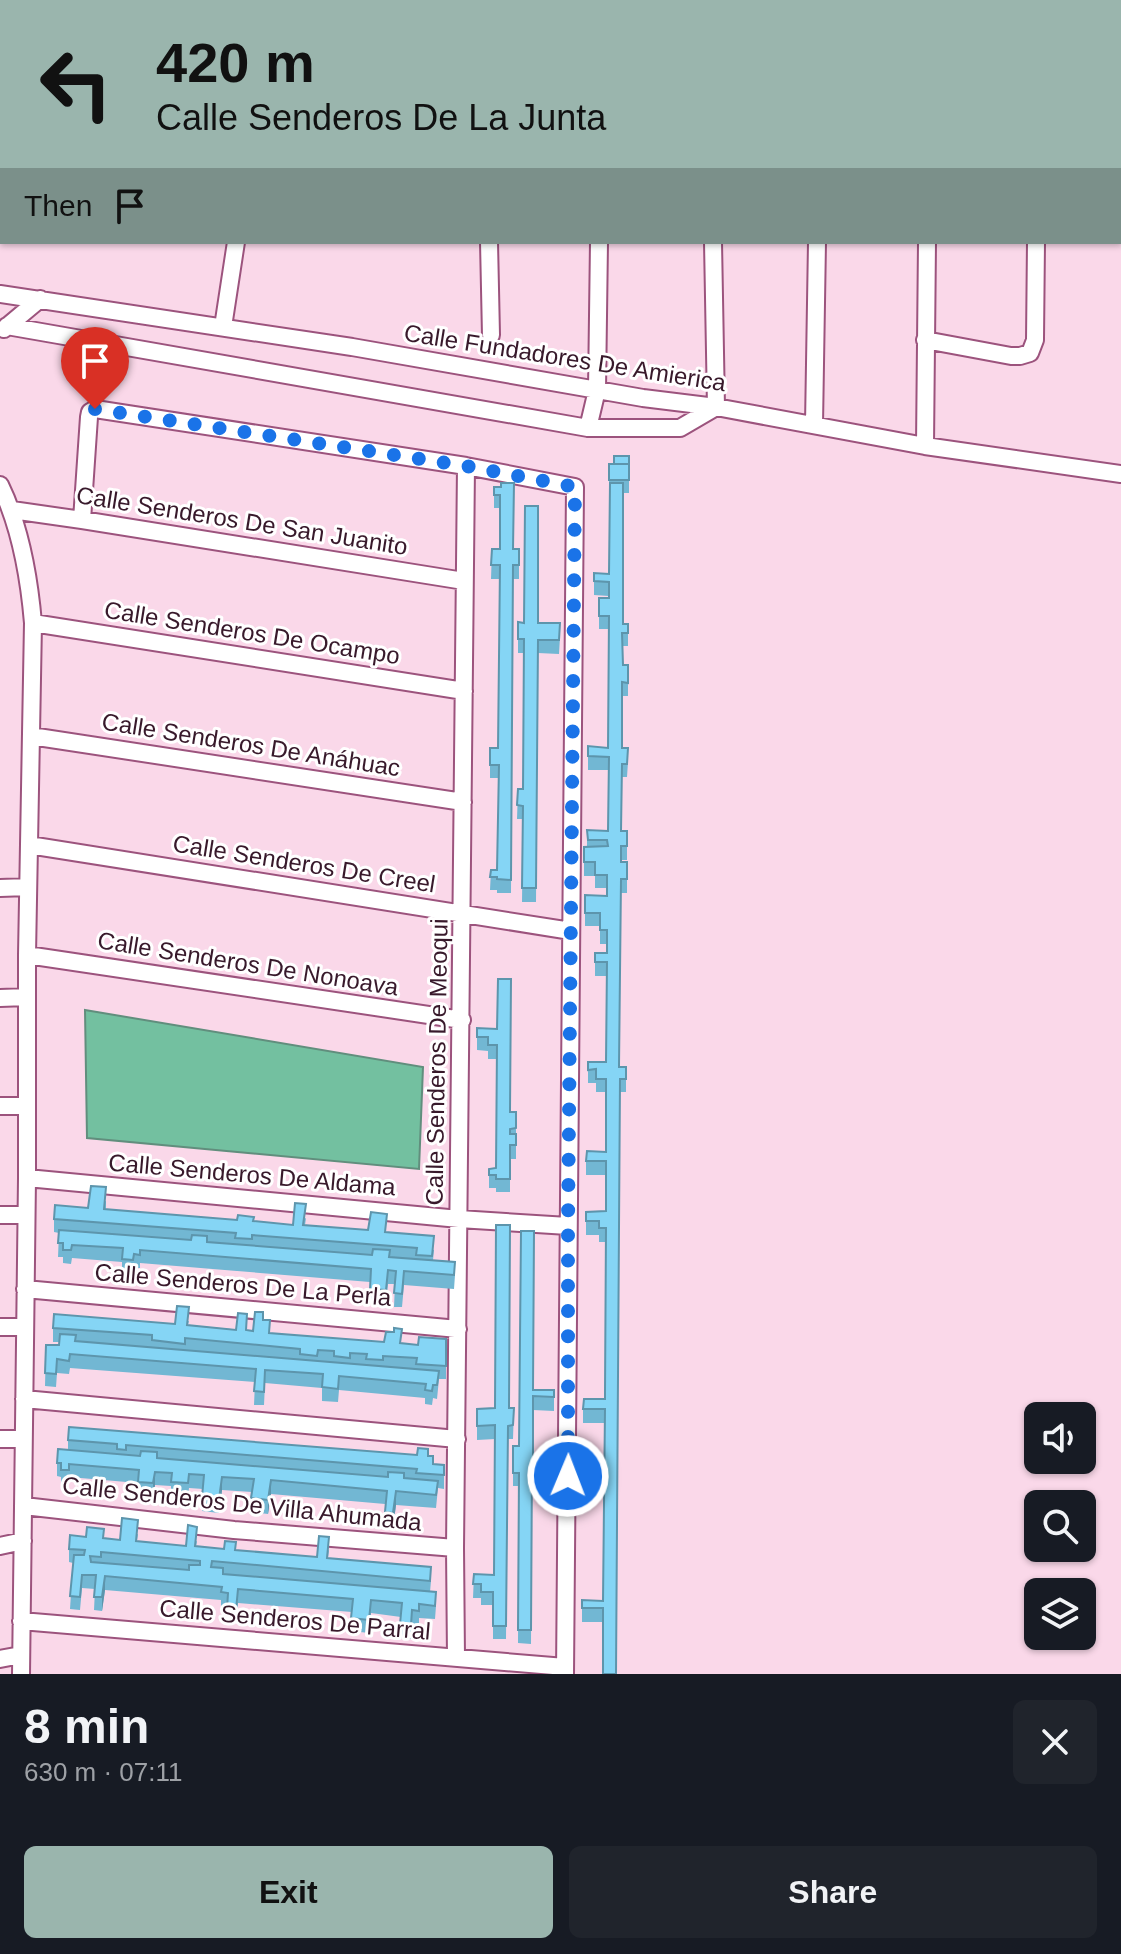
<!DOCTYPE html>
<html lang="en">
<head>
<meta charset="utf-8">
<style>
  body { margin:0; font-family:Arial,sans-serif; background:#20242c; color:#f1f3f6; height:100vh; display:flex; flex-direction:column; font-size:30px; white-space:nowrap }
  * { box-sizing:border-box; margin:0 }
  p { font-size:26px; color:#9ea1a6 }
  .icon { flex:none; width:44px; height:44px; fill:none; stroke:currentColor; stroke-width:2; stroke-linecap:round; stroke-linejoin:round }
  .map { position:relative; height:1674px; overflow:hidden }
  .drawer { display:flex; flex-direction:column; background:#171b24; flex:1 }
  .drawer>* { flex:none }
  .hud { position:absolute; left:0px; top:0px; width:1122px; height:244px; box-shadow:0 2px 6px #0004; background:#9ab5ad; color:#111; overflow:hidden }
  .controls { position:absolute; left:1024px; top:1402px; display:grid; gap:16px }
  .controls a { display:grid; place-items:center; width:72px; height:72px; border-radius:12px; background:#171b24; box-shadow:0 2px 6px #0004; font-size:40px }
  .pin { position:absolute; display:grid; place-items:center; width:68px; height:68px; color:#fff; margin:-82px -34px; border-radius:50% 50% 50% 0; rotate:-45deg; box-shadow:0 0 8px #0007 }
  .pin .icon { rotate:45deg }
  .me { position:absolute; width:88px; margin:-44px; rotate:1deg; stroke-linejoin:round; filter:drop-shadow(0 0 6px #0008) }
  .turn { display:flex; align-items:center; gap:28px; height:168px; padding:0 24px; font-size:36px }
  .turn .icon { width:104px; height:104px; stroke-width:2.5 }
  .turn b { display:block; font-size:56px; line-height:68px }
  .then { display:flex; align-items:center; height:76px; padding:0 24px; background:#0003; gap:16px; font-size:30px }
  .round { display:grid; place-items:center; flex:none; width:84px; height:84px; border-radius:12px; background:#20242c }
  .headline { display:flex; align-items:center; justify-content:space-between; height:136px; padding:0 24px }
  h1 { font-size:48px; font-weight:700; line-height:60px }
  .button { display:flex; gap:16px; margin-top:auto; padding:16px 24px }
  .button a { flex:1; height:92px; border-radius:12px; background:#9ab5ad; color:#111; font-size:32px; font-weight:700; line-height:92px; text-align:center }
  .button a+a { background:#20242c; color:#f1f3f6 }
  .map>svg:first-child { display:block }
  .water { fill:#73c0a0; stroke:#618e7d; stroke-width:2 }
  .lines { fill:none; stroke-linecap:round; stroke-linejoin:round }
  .minor-casing { stroke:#9c537d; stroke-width:20 }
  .minor { stroke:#fff; stroke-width:16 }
  .wall { fill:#72b7d3 }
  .shaded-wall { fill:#5d95ac }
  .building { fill:#85d5f5; stroke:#5d95ac; stroke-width:2; fill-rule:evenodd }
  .route { stroke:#1a73e8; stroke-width:14; stroke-dasharray:0 25.2 }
  .labels { text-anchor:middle; stroke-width:6; stroke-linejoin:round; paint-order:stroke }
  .street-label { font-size:24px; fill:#38192b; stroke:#fff }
</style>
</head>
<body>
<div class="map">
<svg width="1121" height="1674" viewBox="0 0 1121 1674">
  <rect width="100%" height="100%" fill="#fad8e9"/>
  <path class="water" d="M85,1010L423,1067L419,1169L87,1138Z"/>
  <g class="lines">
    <g class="minor-casing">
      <path id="minor" d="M249,0V2
        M1038,0V2
        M488,2V0
        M602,2V0
        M713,2V0
        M819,2V0
        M929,2V0
        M0,26H2
        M1120,69H1121
        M0,149H2
        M489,242L491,335
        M0,294L352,347L643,398L716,407L925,446L1121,474
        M7,326L588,428H680L716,407L713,242
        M223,327L236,242
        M4,329L40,299
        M925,340L1011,356H1020L1030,353L1035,340L1036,242
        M814,425L817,242
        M588,428L597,390L599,242
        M925,446L927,242
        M0,485C21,528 29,576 33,623L27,955V1178L21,1674
        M12,510L82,520L464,581
        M82,520L89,417L90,412L95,409L466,466L575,487L565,1674
        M33,623L464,691
        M31,736L463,802
        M29,845L571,931
        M0,888L28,887
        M27,955L462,1020
        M0,998L27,997
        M0,1106H27
        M27,1178L459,1219L568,1226
        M0,1215H26
        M25,1289L458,1329
        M0,1327H24
        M24,1399L457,1439
        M0,1439H23
        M24,1506L234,1530L455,1548
        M0,1546L23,1541
        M21,1621L565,1667
        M456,1658L455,1548L466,466
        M0,1659L21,1655"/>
    </g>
    <use href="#minor" class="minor"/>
  </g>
  <path class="wall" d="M629,456V493H623V624H628V646H623V665H628V696H622V748L628,762L627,777H622L621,831H627V860H621L627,876V893H621L619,1067H626V1092H620L603,1622H582V1608L603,1601L605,1423H583V1409L605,1399L606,1242H599V1235H586V1212L606,1211V1175H586V1161L606,1152V1092H596V1083H588V1062H606L607,976H595V953H607V944H600V926H585V913L607,896V888H595V876H584V847H587V830L608,831L609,770H588V756L608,748L609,629H599V616L609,598V596L594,595V573L609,574V464H614Z
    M494,487H501L513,549L519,562V579H513L511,893H497V890H490L491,870H497L499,778H490V748H498L500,579H491L492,549H500V508H494Z
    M538,623L560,637L559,654L538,653L536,902H522L523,819H517L518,789H523L524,653H518V639Z
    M477,1028L497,1029L510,1112H516V1159H510V1192H496V1188H489V1169L496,1168L497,1059H488V1051L477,1050Z
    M106,1201V1209L293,1225L306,1218L305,1225L386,1232L434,1250L433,1260L455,1275L454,1289L404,1285L402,1307H394L395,1284H388L386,1304L370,1302V1282L140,1263V1268H134L133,1274L122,1272V1262L72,1258L71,1264L63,1263V1257H58L59,1233L54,1232V1219Z
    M263,1320L270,1333L418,1345L446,1339V1379H439L437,1399L433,1398L432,1405L425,1404V1398L339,1390L338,1402L322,1401V1388L265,1383L264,1405H254L255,1382L70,1368L69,1374L57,1373L56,1387L45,1386L46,1345H59V1342H53V1328L175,1324L189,1321L188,1325L253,1331Z
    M533,1390H554V1411L533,1410V1455L540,1456V1476H532L531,1644L518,1643L519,1486H513V1446H519Z
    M514,1408L513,1439H508L506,1639H493V1605H481V1598H473L474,1574L494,1575L495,1439L477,1440V1409Z
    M68,1440L428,1456L433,1464L444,1465V1489L438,1488L436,1508L396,1505L393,1527L385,1526V1504L271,1494L268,1514L251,1512L252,1492L222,1490L219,1513L202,1511L203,1489L189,1488L188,1496L171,1495V1486L155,1485L153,1497L138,1496V1483L69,1477V1484L61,1483V1477L57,1476V1463L68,1450Z
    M138,1534L137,1541L186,1546L197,1541L196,1547L236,1550L317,1557L329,1550L328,1558L431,1581L430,1592L436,1606L435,1619L419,1618V1624H412L411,1639L400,1638L401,1617L371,1613L369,1633L351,1631L352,1612L238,1603L236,1623H227V1606H221V1600L105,1590L102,1611L94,1610L95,1589L82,1588L80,1610L70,1609L73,1563L69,1562V1549L104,1538L120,1540Z"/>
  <path class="shaded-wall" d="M155,1472V1485L153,1497V1483Z
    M222,1477V1490L219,1513V1499Z
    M271,1480V1494L268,1514V1500Z
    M396,1491V1505L393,1527V1513Z
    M105,1576V1590L102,1611V1597Z"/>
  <path class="building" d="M614,456H629V464H614Z
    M609,464H629V480H609Z
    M501,483H514L513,549H519V565H513L511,880L497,879V877H490L491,870H497L499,765H490V748H498L500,565H491L492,549H500V495H494V487H501Z
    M610,483H623V624H628V633H622L623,665H628V683L622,682V748H628L627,764H622L621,831H627V846H621V862H627V879H621L619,1067H626V1079H620L616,1674H603V1608H582V1600L603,1601L605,1409H583L584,1399H605V1393L606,1228H599V1221H586V1212L606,1211V1161H586L587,1151L606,1152V1079H596V1069L588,1070V1062H606L607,962H595V953H607V930H600V913H585V895L607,896V875H595V862H584V847L608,846L607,840H588L587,830L608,831L609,757L588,756V746L608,748L609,616H599V598H609V582L594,581V573L609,574Z
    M525,506H538V623H560L559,640H538L536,888H522L523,806L517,805L518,789H523L524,639H518V622L524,623Z
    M498,979H511L510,1112H516V1128L510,1129V1134H516V1145H510V1179H496V1175H489V1169L496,1168L497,1045H488V1037H477V1028L497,1029Z
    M91,1186L106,1187L104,1209L237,1220L238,1215L254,1217L253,1221L293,1225L295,1203L306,1204L303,1225L368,1230L371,1212L387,1214L385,1232L434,1236L432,1256L416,1255L417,1248L252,1235V1239L235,1238L236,1233L54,1219L55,1205L88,1208Z
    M496,1225H510L509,1408H514L513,1425L508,1426L506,1626H493V1592H481V1584H473L474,1574L494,1575L495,1425L477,1426V1409L495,1408Z
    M59,1230L191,1240L192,1235L207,1236V1242L372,1255L373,1249L390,1250L389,1257L455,1262L454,1275L404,1271L402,1294L394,1293L396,1271L388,1270L386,1290L370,1289L371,1269L140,1250V1255L134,1254L133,1260L122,1259L123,1248L72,1245L71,1250H63V1243H58Z
    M521,1231H534L533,1390H554V1397L533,1396V1455L540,1456V1463H532L531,1630H518L519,1473H513V1446H519Z
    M177,1306L189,1307L187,1325L236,1330L238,1313L247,1314L246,1330L253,1331L255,1312H263V1320H270L269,1333L384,1342L386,1332H394V1328L402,1329L400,1343L418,1345L419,1337L446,1339V1366L416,1364L417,1358L383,1356V1360L366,1359L367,1354L350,1353V1358L334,1356V1351L318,1350L317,1356L300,1354V1349L185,1338V1344L152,1340V1335L53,1328L54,1314L175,1324Z
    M60,1334L76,1335L75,1341L439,1371L437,1385H433L432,1391L425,1390L426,1384L339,1376L338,1389L322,1387L323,1374L265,1370L264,1392L254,1391L256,1369L70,1354L69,1361L57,1359L56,1374L45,1373L46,1345H59Z
    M69,1427L417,1455L418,1448L428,1449V1456H433V1464L444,1465V1475L416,1473L417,1469L126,1445V1450L117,1449V1444L68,1440Z
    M58,1449L140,1456L141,1451L157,1452V1458L388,1477V1472L404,1473V1478L438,1481L436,1495L396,1491L393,1513L385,1512L387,1491L271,1480L268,1500L251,1498L254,1479L222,1477L219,1499L202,1497L204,1475L189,1474L188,1483L171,1482L172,1473L155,1472L153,1483L138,1482L139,1470L69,1464V1470H61V1463H57Z
    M122,1518L138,1520L136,1541L186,1546L188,1525L197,1527L195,1546L224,1549L225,1541L236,1542L235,1550L317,1557L319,1536L329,1537L327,1558L431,1567L430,1581L212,1561L211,1567L223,1568V1574L436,1592L435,1606L419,1604V1611L412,1610L411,1625L400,1624L402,1603L371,1600L369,1620L351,1618L353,1599L238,1589L236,1610L227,1609L228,1593L221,1592L222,1587L105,1576L102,1597H94L96,1575H82L80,1597L70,1596L74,1555H84L85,1550L69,1549L70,1535L86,1537L87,1527L104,1529L103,1538L120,1540ZM101,1552L200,1561V1565H189V1570L91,1562L90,1556L101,1557Z"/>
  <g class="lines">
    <path class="route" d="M95,409L466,466L575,487L568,1226V1476"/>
  </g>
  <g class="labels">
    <g class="street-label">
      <text transform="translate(565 358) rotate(9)" y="8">Calle Fundadores De Amierica</text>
      <text transform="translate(242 521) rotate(9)" y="8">Calle Senderos De San Juanito</text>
      <text transform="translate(252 633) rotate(9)" y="8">Calle Senderos De Ocampo</text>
      <text transform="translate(251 745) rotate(9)" y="8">Calle Senderos De Anáhuac</text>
      <text transform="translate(304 864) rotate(9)" y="8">Calle Senderos De Creel</text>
      <text transform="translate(248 964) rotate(9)" y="8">Calle Senderos De Nonoava</text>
      <text transform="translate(437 1062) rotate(-89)" y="8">Calle Senderos De Meoqui</text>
      <text transform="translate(252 1175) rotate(5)" y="8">Calle Senderos De Aldama</text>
      <text transform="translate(243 1285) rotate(5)" y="8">Calle Senderos De La Perla</text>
      <text transform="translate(242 1504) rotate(6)" y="8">Calle Senderos De Villa Ahumada</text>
      <text transform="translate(295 1620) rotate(5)" y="8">Calle Senderos De Parral</text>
    </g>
  </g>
</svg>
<div class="controls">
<a><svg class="icon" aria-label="sound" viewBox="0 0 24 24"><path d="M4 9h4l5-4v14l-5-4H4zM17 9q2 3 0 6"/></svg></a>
<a><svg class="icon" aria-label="search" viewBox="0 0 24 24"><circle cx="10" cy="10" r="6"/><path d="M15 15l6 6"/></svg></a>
<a><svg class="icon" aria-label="layers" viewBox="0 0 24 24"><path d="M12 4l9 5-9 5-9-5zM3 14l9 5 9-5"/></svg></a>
</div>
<div class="pin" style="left:95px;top:409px;background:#d93025"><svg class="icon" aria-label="arrive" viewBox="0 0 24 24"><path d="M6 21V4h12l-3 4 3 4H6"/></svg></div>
<svg class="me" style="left:568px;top:1476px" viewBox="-20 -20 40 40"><circle r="17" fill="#1a73e8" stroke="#fff" stroke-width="3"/><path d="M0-11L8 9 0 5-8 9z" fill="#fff"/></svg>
<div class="hud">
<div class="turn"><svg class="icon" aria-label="left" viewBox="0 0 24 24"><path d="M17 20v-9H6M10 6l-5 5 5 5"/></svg><div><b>420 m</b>Calle Senderos De La Junta</div></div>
<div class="then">Then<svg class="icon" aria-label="arrive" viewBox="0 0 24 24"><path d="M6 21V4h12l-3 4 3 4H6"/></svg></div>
</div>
</div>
<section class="drawer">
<div class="headline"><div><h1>8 min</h1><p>630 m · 07:11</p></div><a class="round"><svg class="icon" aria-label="close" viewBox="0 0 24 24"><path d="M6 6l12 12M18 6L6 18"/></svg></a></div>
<div class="button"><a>Exit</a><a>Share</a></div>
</section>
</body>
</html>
